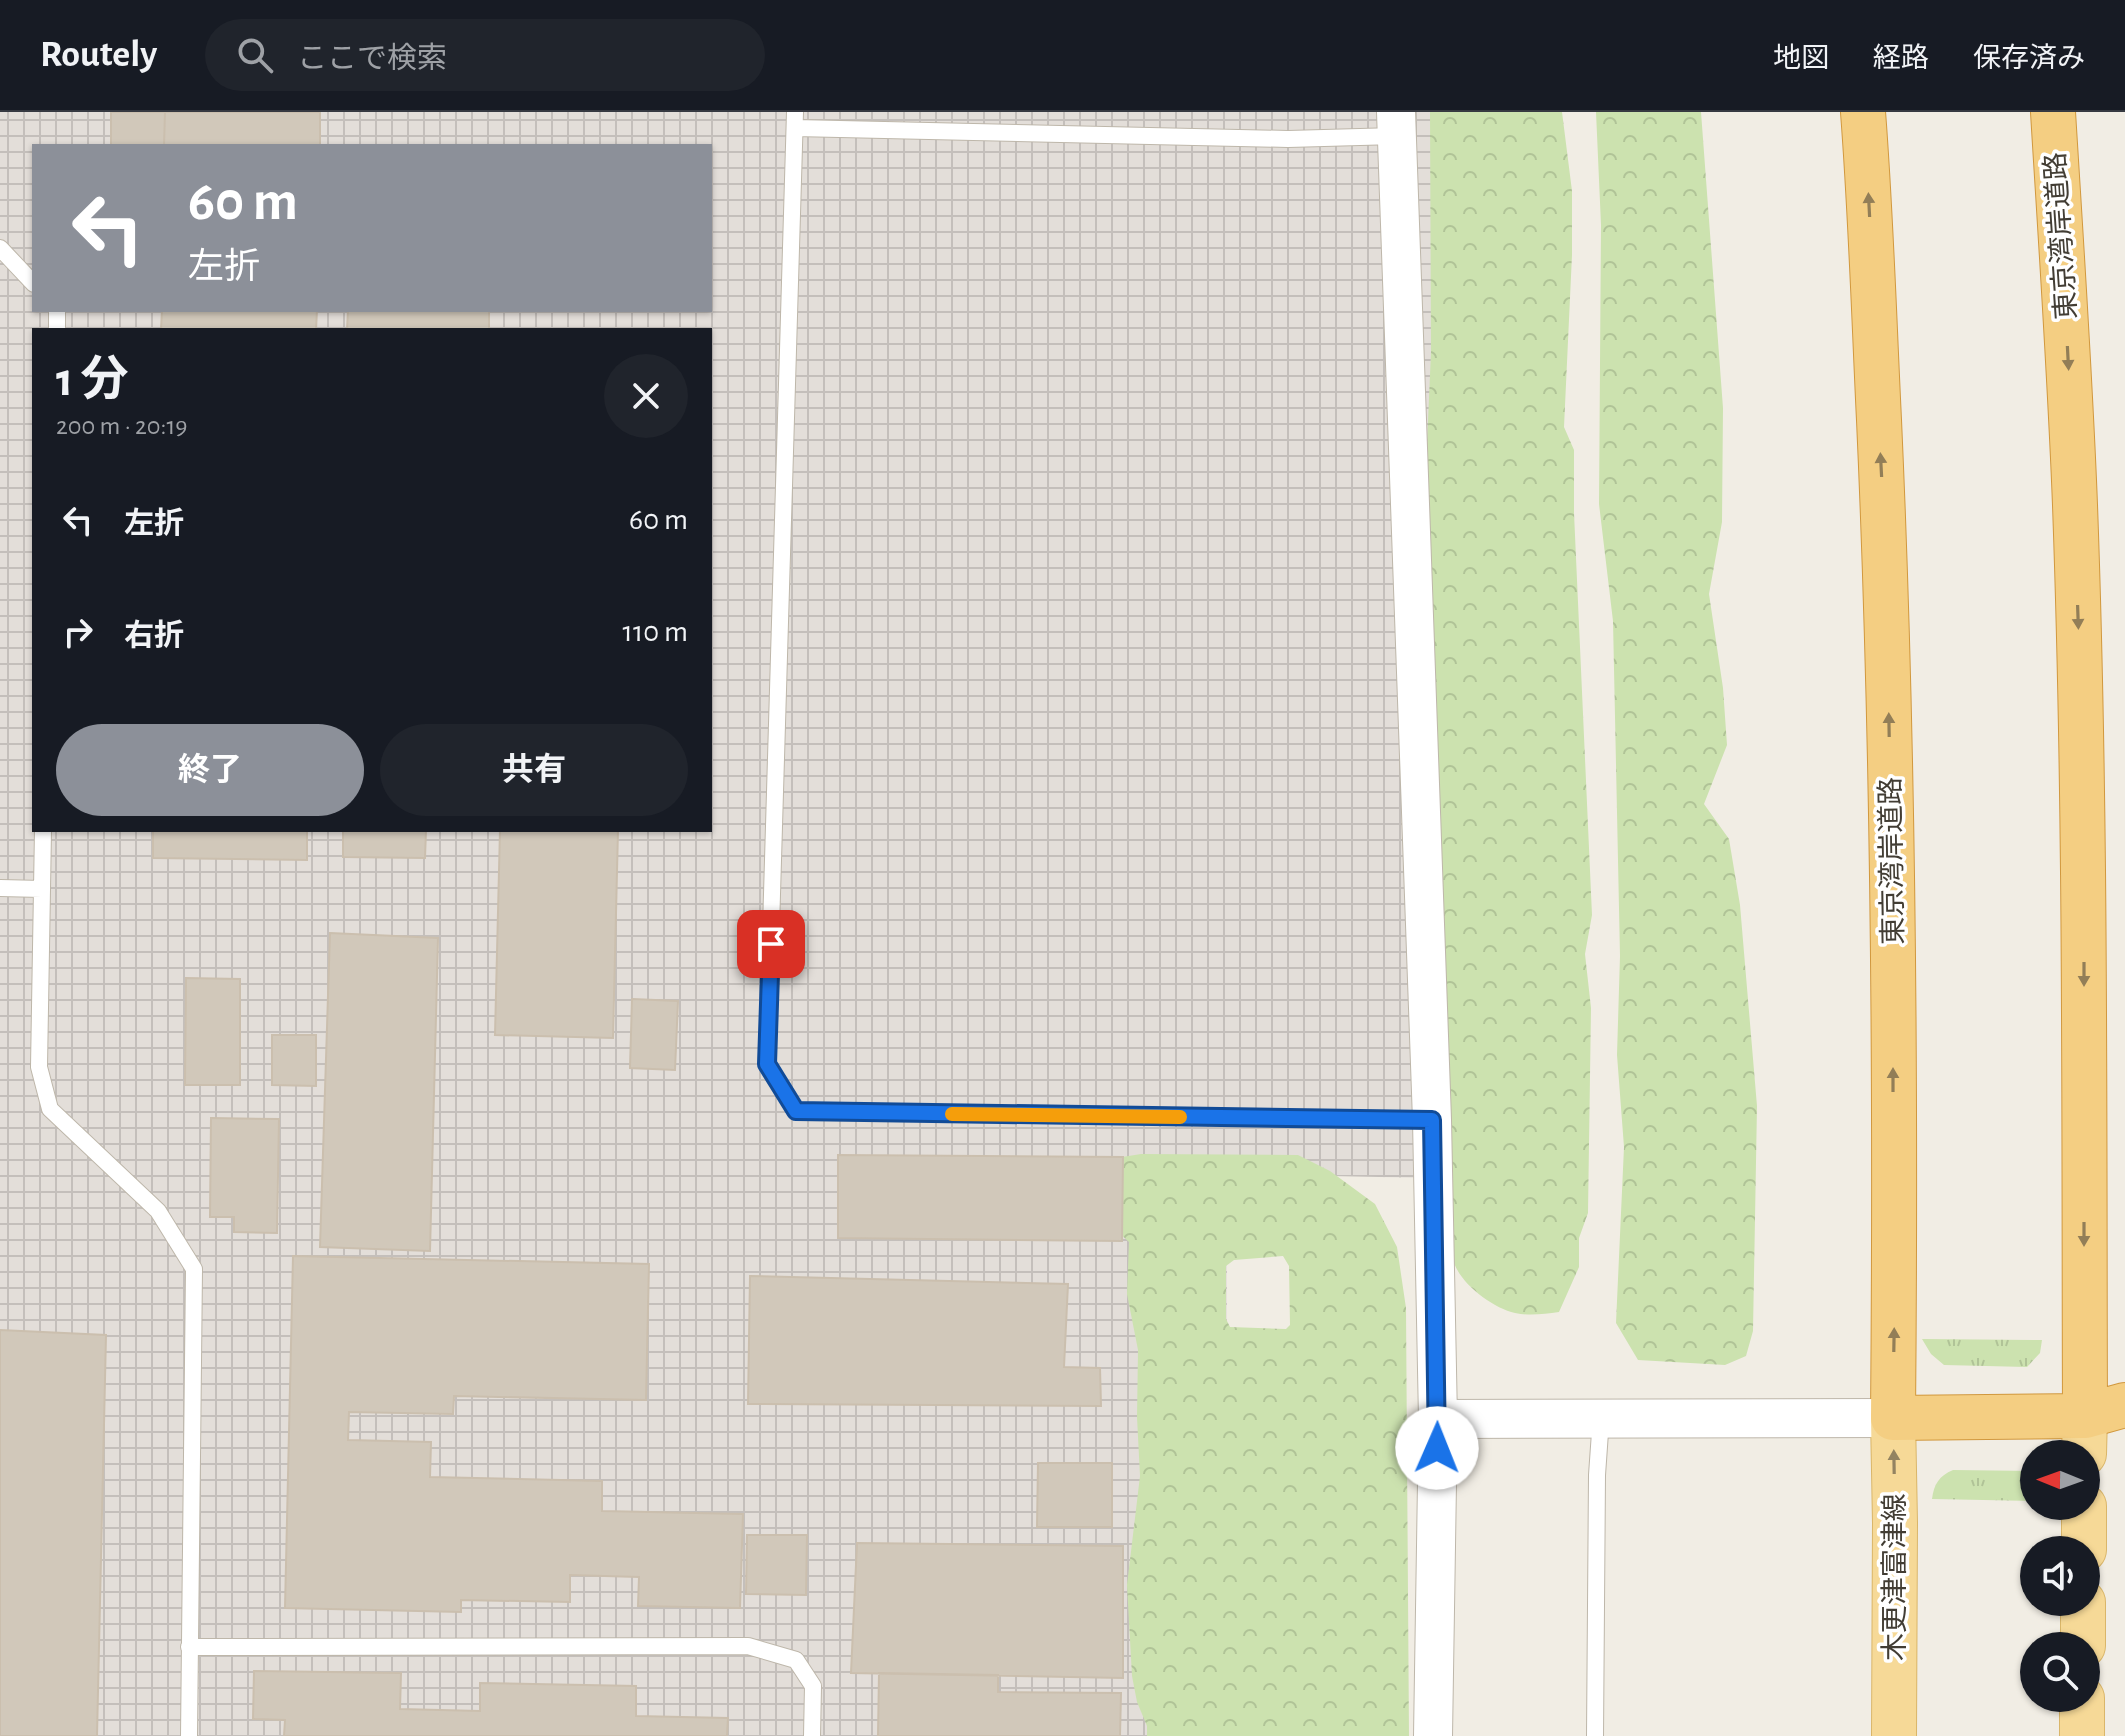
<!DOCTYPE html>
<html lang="ja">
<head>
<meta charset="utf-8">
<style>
  body { margin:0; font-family:"Alegreya Sans","Noto Sans JP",sans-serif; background:#20242c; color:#f1f3f6; height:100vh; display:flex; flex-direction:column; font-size:30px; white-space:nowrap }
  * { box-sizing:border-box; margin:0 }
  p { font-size:26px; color:#9ea1a6 }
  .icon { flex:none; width:44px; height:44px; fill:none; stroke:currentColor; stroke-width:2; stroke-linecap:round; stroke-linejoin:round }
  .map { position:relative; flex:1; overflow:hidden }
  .side { position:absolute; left:32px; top:216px; width:680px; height:504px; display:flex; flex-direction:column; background:#171b24; border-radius:0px; box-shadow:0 2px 6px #0004 }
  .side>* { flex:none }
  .hud { position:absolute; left:32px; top:32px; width:680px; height:168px; border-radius:0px; box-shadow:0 2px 6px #0004; background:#8c9099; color:#fff; overflow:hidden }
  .needle { width:52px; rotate:271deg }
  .buttons { position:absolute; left:2020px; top:1328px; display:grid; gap:16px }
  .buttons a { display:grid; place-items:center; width:80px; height:80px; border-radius:50%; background:#171b24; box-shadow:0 2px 6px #0004; font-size:40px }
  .pin { position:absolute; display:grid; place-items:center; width:68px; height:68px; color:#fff; margin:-34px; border-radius:16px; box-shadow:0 4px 12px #0006 }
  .me { position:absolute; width:88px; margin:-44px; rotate:1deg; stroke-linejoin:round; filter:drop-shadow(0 0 6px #0008) }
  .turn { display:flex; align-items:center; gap:28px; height:168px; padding:0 24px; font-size:36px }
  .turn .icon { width:104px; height:104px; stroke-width:2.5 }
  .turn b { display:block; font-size:56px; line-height:68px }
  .round { display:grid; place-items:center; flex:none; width:84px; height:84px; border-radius:42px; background:#20242c }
  .overview { display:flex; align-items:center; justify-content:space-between; height:136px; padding:0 24px }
  h1 { font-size:48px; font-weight:700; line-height:60px }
  .button { display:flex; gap:16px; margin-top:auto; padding:16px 24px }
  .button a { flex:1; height:92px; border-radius:48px; background:#8c9099; color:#fff; font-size:32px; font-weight:700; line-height:92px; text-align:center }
  .button a+a { background:#20242c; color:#f1f3f6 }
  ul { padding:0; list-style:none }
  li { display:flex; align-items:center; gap:24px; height:112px; padding:0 24px }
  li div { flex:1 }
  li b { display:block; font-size:30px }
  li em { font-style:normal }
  header { display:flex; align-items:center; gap:48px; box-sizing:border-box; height:112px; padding:0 40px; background:#171b24; border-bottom:2px solid #363941 }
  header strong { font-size:38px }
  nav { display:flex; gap:44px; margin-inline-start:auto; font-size:28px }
  .search { width:560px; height:72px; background:#20242c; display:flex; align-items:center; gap:20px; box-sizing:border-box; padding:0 28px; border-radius:44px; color:#9ea1a6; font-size:30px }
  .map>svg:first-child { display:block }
  .industrial { fill:url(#industrial-grid); fill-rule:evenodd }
  .grass { fill:url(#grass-tufts) }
  .forest { fill:url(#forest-crowns); fill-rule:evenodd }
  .building { fill:#d1c8ba; stroke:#cbbfae; stroke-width:2 }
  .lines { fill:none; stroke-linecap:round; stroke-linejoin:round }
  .service-casing { stroke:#beb7aa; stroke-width:18 }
  .tertiary-casing { stroke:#beb7aa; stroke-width:40 }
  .primary-casing { stroke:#dab669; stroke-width:46 }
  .trunk-casing { stroke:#d1983e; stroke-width:46 }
  .service { stroke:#fff; stroke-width:16 }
  .tertiary { stroke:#fff; stroke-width:38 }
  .primary { stroke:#f6d997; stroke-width:44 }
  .trunk { stroke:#f4ce82; stroke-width:44 }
  .oneway { fill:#927e57 }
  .oneway2 { fill:#938361 }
  .route-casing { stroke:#114b97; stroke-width:20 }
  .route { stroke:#1a73e8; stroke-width:14 }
  .slow { stroke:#f59e0b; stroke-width:14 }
  .labels { text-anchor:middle; stroke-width:7; stroke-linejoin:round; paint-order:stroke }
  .street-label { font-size:28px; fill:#423d34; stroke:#fff }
</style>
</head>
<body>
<header>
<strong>Routely</strong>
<div class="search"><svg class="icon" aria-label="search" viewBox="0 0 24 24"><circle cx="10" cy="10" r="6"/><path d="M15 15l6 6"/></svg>ここで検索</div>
<nav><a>地図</a><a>経路</a><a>保存済み</a></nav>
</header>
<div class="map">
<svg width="2125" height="1624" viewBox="0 0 2125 1624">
  <defs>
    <pattern id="industrial-grid" width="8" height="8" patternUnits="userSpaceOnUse" patternTransform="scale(2)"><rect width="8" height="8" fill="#e3ded9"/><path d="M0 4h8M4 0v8" fill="none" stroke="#c4bfbb"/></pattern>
    <pattern id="grass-tufts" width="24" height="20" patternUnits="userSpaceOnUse" patternTransform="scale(2)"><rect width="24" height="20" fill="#cce2af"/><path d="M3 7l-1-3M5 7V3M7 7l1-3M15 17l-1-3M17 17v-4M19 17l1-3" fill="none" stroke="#b0c397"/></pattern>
    <pattern id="forest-crowns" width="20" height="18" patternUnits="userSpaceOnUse" patternTransform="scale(2)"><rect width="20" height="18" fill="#cce2af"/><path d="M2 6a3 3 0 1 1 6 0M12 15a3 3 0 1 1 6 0" fill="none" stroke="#b0c397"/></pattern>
  </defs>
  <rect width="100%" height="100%" fill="#f1ede4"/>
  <path class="industrial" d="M0,0H1455L1475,1067L1227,1062L1226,1624H0ZM34,34H710V198H34ZM34,218H710V718H34Z"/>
  <path class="grass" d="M1922,1227H1923L2042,1228L2040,1241L2027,1255L1944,1253L1931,1242Z
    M1953,1358L2034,1359V1389L1932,1387C1934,1372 1939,1364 1953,1358Z"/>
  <path class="forest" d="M1430,0H1562L1572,79V143L1564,315L1574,338V401L1592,803L1585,842L1591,896L1588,1101L1579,1126V1155L1559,1200C1544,1202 1530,1204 1515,1201C1493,1196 1462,1173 1454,1151C1445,1128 1441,1102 1435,1078L1426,355L1431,240Z
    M1596,0H1701L1723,296L1722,410L1709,482L1723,576L1727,633L1704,692L1729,727L1740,793L1757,994L1753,1219L1746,1244L1725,1253L1638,1248L1616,1211L1624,1035L1617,943L1620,844L1613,509L1599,392L1601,113Z
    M1141,1042L1298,1043L1330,1059L1375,1092L1397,1135L1406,1196L1409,1624H1147V1614L1137,1590L1132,1564L1127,1473L1140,1364L1137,1305L1138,1238L1127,1182L1129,1130L1115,1117L1116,1046ZM1283,1144L1289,1154L1290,1213L1286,1217L1230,1215L1226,1207V1154L1234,1148Z"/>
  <path class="building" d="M111,0H165L164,34H111Z
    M165,0H320V34H164Z
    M162,198H317L316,218H161Z
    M348,198H489V218H347Z
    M153,718H307V748L153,746Z
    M343,718H426L425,746L343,745Z
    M500,718H618L613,926L495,923Z
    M330,821L438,826L430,1139L320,1135Z
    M186,866L240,867V973H185Z
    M632,887L678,889L675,958L630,956Z
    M272,923H316V974L272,973Z
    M211,1006L279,1007L277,1121L234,1120V1105H210Z
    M838,1043L1123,1045L1122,1129L838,1126Z
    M293,1144L649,1152L646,1288L454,1284L453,1302L349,1300L348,1328L431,1330L430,1365L602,1369V1399L743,1402L740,1496L638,1494L639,1465L570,1463V1490L461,1488V1500L285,1496Z
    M750,1164L1068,1172L1064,1255L1100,1256L1101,1294L748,1292Z
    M0,1218L106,1223L97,1624H0Z
    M1038,1351H1112V1415H1037Z
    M747,1423H807L806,1483L746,1482Z
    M857,1431L1123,1434V1566L851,1561Z
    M254,1559L401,1561L400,1597L480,1599V1571L636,1574V1604L728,1606L727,1624H284L285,1608L253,1607Z
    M879,1561L998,1563V1580L1121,1581L1120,1624H878Z"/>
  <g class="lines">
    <g class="service-casing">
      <path id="service" d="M795,0L767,952L796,999L1432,1008
        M795,16L1288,27L1396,24
        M0,136L34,172
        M57,218V198
        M43,718L39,955L50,997L158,1099L194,1157L189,1624
        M0,776L42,777
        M189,1535L748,1534L796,1548L813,1574L812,1624
        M1595,1624L1597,1363L1601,1306"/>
    </g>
    <g class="tertiary-casing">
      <path id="tertiary" d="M1396,0L1432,1008L1438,1307L1433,1624
        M1438,1307L1893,1306"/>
    </g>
    <g class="primary-casing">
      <path id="primary" d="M1893,1306L1895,1411L1894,1624
        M2084,1342L2085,1304
        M2084,1438V1394
        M2083,1534V1490
        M2082,1624V1586"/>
    </g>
    <g class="trunk-casing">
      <path id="trunk" d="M1863,0C1871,103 1874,205 1879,308C1894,640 1896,974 1893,1306L2085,1304L2125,1293
        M2053,0C2061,131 2070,262 2075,393C2086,696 2084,1000 2085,1304"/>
    </g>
    <use href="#service" class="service"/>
    <use href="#tertiary" class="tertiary"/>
    <use href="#primary" class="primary"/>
    <use href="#trunk" class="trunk"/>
  </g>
  <defs><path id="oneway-solid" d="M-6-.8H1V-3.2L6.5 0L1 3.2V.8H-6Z" transform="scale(2)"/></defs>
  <g class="oneway">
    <use href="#oneway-solid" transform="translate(1869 93) rotate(-93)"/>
    <use href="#oneway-solid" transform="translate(2068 246) rotate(87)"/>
    <use href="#oneway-solid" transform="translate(1881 353) rotate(-93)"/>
    <use href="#oneway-solid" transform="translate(2078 505) rotate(88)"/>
    <use href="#oneway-solid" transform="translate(1889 613) rotate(-91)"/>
    <use href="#oneway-solid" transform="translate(2084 862) rotate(90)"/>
    <use href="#oneway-solid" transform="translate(1893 968) rotate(-90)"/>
    <use href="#oneway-solid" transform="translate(2084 1122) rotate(90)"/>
    <use href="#oneway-solid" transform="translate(1894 1228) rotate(-89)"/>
  </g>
  <use class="oneway2" href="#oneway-solid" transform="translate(1894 1350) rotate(-91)"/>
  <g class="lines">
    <g class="route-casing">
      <path id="route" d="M771,832L767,952L796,999L1432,1008L1437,1336"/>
    </g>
    <use href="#route" class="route"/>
    <path class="slow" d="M952,1002L1180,1005"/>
  </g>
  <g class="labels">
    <g class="street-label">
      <text transform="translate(2060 124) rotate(-94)" y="10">東京湾岸道路</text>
      <text transform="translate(1891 749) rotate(-91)" y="10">東京湾岸道路</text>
      <text transform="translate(1894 1465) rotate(-90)" y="10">木更津富津線</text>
    </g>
  </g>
</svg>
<div class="buttons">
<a><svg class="needle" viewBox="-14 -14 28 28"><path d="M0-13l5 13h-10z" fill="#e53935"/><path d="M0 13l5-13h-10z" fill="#9ea1a6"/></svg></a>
<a><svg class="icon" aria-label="sound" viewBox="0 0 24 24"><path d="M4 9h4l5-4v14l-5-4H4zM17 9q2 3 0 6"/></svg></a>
<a><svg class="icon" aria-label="search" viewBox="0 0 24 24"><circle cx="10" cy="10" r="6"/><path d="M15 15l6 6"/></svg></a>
</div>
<div class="pin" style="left:771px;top:832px;background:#d93025"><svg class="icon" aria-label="arrive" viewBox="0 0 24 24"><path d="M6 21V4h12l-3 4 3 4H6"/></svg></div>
<svg class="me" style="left:1437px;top:1336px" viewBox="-20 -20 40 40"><circle r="19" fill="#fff"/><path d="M0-13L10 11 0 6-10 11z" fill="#1a73e8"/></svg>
<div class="hud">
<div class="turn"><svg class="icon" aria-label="left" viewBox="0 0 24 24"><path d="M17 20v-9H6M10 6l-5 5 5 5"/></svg><div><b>60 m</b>左折</div></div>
</div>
<section class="side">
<div class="overview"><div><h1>1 分</h1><p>200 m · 20:19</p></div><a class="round"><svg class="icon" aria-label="close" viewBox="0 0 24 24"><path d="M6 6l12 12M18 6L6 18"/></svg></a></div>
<ul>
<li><svg class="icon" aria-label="left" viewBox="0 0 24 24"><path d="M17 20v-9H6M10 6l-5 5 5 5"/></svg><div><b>左折</b></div><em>60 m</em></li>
<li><svg class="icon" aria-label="right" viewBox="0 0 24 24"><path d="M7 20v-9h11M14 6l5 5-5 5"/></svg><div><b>右折</b></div><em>110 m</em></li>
</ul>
<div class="button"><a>終了</a><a>共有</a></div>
</section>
</div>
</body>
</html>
